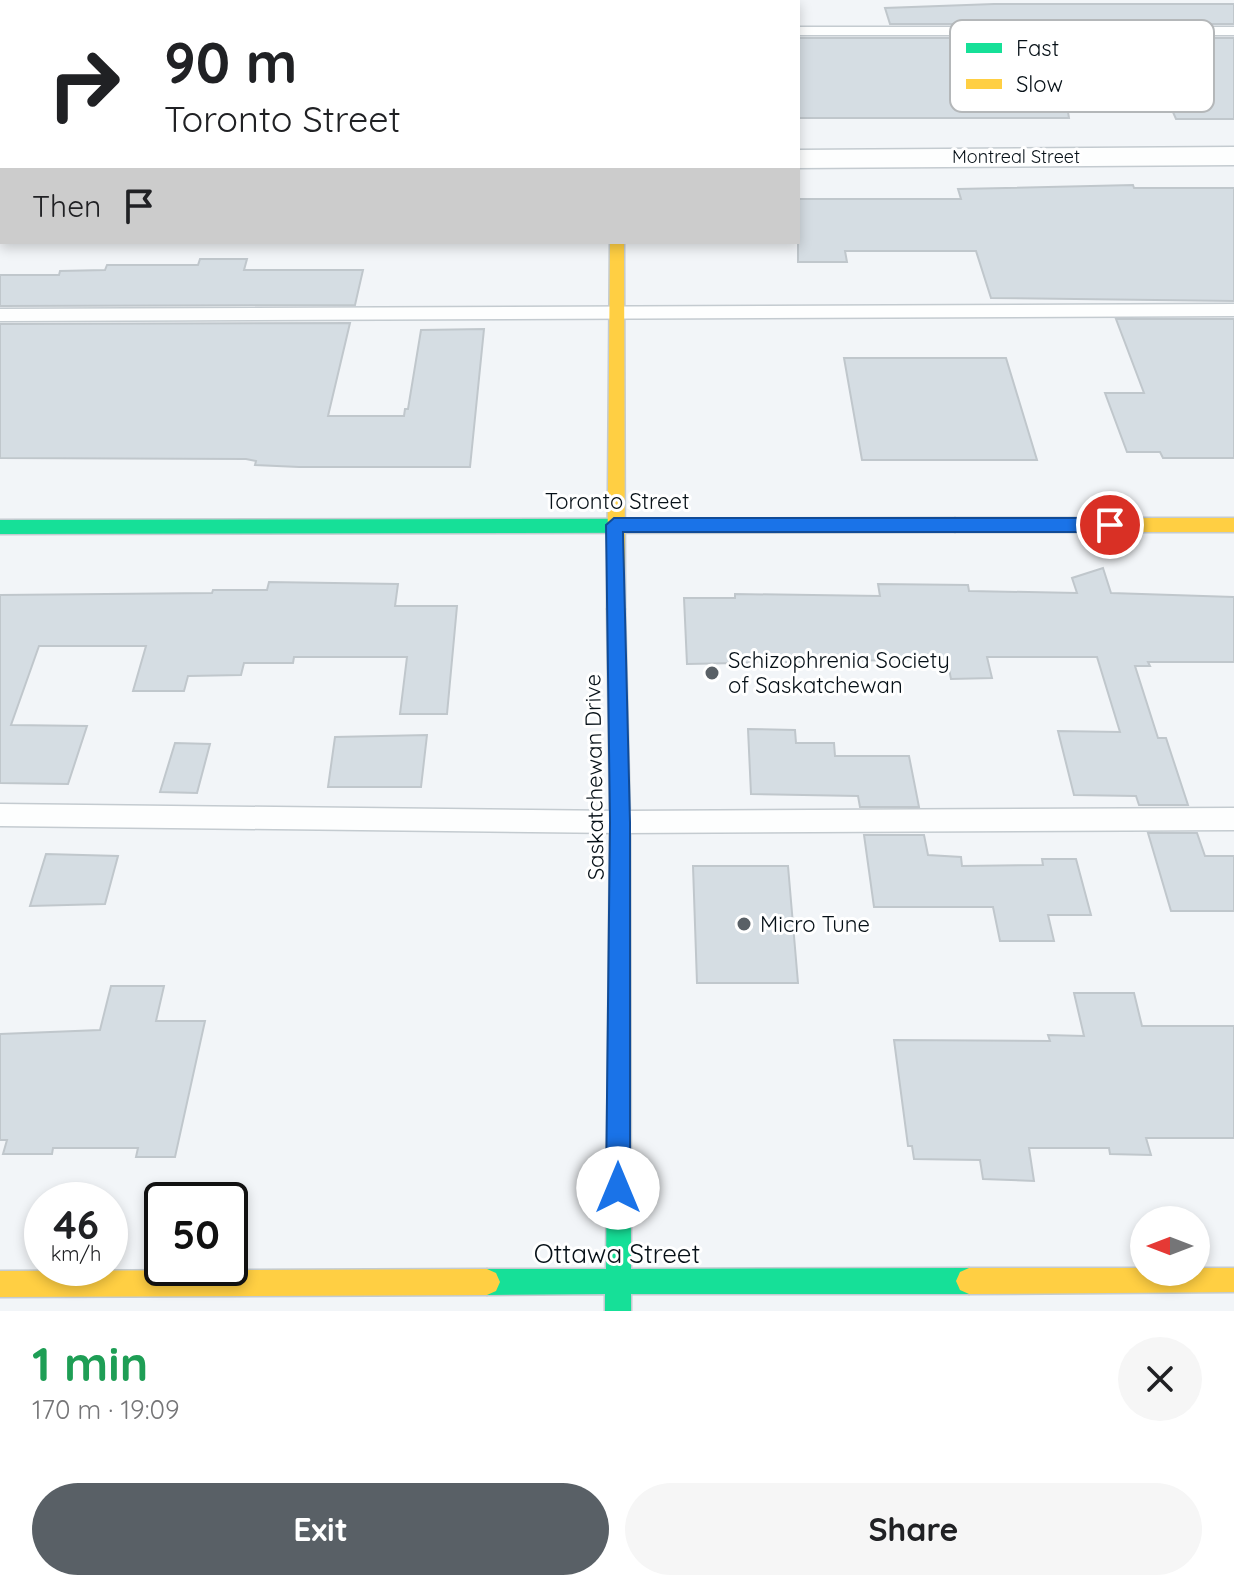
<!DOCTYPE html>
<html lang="en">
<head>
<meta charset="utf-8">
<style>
  body { margin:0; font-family:Quicksand,sans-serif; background:#f6f6f6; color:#202124; height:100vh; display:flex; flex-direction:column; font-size:30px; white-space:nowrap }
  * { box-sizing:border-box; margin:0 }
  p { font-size:26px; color:#757577 }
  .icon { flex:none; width:44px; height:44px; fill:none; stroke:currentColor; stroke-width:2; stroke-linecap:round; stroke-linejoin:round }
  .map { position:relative; height:1311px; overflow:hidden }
  .sheet { display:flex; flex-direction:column; background:#fff; flex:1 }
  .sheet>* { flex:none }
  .hud { position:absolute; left:0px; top:0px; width:800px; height:244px; box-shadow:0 4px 12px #0003; background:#fff; color:#202124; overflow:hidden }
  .needle { width:52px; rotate:270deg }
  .tools { position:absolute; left:1130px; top:1206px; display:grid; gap:16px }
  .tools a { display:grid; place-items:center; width:80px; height:80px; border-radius:50%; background:#fff; box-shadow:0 4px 12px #0003; font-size:40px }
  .speed { position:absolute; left:24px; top:1182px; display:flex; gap:16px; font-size:40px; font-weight:700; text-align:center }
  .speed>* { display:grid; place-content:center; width:104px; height:104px; border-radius:50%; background:#fff; box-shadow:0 4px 12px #0003; line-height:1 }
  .speed small { font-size:20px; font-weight:400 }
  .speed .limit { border:4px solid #111; border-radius:12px; background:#fff; color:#111 }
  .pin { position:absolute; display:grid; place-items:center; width:68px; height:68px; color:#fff; margin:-34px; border:4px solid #fff; border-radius:50%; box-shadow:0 2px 8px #0007 }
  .me { position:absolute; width:88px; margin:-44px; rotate:0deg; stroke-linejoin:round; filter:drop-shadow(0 0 6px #0008) }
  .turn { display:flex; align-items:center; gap:28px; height:168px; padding:0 32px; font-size:36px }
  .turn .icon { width:104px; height:104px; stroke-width:2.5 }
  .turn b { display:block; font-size:56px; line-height:68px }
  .then { display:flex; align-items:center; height:76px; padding:0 32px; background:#0003; gap:16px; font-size:30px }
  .round { display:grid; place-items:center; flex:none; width:84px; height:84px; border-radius:42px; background:#f6f6f6 }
  .headline { display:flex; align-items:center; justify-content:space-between; height:136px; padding:0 32px }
  h1 { font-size:48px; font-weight:800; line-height:60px; color:#1e9e55 }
  .cta { display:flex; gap:16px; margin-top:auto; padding:16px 32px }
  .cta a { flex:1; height:92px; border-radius:48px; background:#596066; color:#fff; font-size:32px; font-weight:800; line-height:92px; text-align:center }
  .cta a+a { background:#f6f6f6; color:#202124 }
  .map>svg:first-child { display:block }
  .built { fill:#e3f1fb }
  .building { fill:#d5dde3; stroke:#c0c7cc; stroke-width:2 }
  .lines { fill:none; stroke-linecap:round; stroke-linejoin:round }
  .lane-casing { stroke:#c4cbd0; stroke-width:3 }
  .street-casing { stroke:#c4cbd0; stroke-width:3 }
  .fast-casing { stroke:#c4cbd0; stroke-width:3 }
  .slow-casing { stroke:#c4cbd0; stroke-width:3 }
  .lane { fill:#fdfefe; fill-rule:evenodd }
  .street { fill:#fdfefe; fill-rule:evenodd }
  .fast { fill:#16e098; fill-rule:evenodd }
  .slow { fill:#ffcf43; fill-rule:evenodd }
  .route { fill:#1a73e8; stroke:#114b97; stroke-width:2 }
  .poi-dot { fill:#596066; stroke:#fff; stroke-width:3 }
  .labels { text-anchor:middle; stroke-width:6; stroke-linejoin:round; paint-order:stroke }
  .far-street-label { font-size:18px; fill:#061017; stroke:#fff }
  .street-label { font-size:22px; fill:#061017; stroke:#fff }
  .poi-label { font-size:22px; fill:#061017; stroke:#fff; text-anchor:start }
  .near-street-label { font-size:26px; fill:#061017; stroke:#fff }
  .key { fill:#fff; stroke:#b4b7b9; stroke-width:2 }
  .key-label { font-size:22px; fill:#061017 }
</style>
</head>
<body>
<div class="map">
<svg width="1234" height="1311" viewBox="0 0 1234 1311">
  <rect width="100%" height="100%" fill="#f2f5f8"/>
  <path class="built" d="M0,0H570V2H2L0,137Z"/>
  <path class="building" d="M994,4H1234V24H890L885,8Z
    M798,38H1234V119H1176L1173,112H1068L1069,118H798Z
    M1133,185L1134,188H1234V301L991,298L976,251H845L847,262H798V199H961L958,189Z
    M200,259H247L244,270H363L355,305L0,306V275H59L60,271L105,270L107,265H198Z
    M1116,319H1234V458H1163L1160,452H1127L1105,393H1144Z
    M350,323L328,416H404L405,409H408L421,330L484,329L470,467H299L255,465L256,461L246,459L0,458V324Z
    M844,358H1006L1037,460H862Z
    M1103,568L1111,593L1234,597V662H1148L1150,666H1135L1158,738H1166L1188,805H1139L1136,796L1074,795L1058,731L1120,732L1097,657H987L992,678L951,679L947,659L687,664L684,598H735V594L880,596L878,584L968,585L969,591L1077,593L1072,578Z
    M269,582L398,584L395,606H457L447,714H400L407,657H294L293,663H244L241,675L188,676L184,691H133L146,646H39L11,725L87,726L68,784L0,783V595L212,593L213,590H267Z
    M748,729L795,730L796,743H834L835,756H909L919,807H860L858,796L751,794Z
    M427,735L421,787H328L335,737Z
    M175,743L210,744L197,793L160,792Z
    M1148,833H1197L1205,856H1234V911H1171Z
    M864,835H924L928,855L961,857L962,866L1043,865L1042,859H1076L1091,915H1048L1054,941H1000L993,907H874Z
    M46,854L118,856L105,904L30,906Z
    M693,866H788L798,983H697Z
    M111,986H164L156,1021H205L175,1157H136L138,1148H53L52,1154H3L7,1140H0V1034L100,1030Z
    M1074,993H1134L1142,1026H1234V1138H1146L1151,1155L1110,1154L1109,1148H1029L1034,1181L983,1179L980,1160L914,1159L912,1146H908L894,1040L1050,1041L1048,1035L1084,1036Z"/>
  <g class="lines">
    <g class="lane-casing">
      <path id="lane" d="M0,27H2V35H0Z
        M798,27H1234V35H798Z
        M1234,304V316L0,321V309Z
        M0,804L620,811L1234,808V830L620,833L0,826Z"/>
    </g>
    <g class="street-casing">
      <path id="street" d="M1234,147V165L798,168V150Z
        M0,148H2V166H0Z"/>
    </g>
    <g class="fast-casing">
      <path id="fast" d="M955,518L963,525L955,532L0,534V520Z
        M616,602L622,604L625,609L630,822L631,1269L969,1268L978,1272L982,1281L978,1290L969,1294H631V1311H605V1294L487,1295L478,1291L474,1282L478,1273L487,1269H606L610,822L607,609L610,604Z"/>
    </g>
    <g class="slow-casing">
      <path id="slow" d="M603,0H613V2H603Z
        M610,242H624L625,609L622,614H610L607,609Z
        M955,518H1234V532H955L947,525Z
        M969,1268H1144V1272H1196V1268H1234V1292L969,1294L960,1290L956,1281L960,1272Z
        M487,1269L496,1273L500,1282L496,1291L487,1295L0,1297V1271Z"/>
    </g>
    <use href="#lane" class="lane"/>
    <use href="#street" class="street"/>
    <use href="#fast" class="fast"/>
    <use href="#slow" class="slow"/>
  </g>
  <path class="route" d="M614,518H1110L1118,525L1110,532H623L630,822V1188L627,1196L618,1200L610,1196L606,1188L610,822L606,525Z"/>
  <g class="poi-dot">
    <circle cx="712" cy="673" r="8"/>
    <circle cx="744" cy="924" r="8"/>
  </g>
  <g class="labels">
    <g class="far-street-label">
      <text x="1016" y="163">Montreal Street</text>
    </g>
    <g class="street-label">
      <text x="617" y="509">Toronto Street</text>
      <text transform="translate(594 777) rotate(-91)" y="8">Saskatchewan Drive</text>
    </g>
    <g class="poi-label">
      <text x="728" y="668">Schizophrenia Society<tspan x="728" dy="25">of Saskatchewan</tspan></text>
      <text x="760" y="932">Micro Tune</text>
    </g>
    <g class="near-street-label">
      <text x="617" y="1263">Ottawa Street</text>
    </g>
  </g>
  <rect x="950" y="20" width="264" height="92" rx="12" class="key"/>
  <rect x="966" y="43" width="36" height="10" fill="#16e098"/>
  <rect x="966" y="79" width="36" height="10" fill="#ffcf43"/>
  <g class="key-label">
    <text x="1016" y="56">Fast</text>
    <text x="1016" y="92">Slow</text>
  </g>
</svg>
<div class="tools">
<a><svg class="needle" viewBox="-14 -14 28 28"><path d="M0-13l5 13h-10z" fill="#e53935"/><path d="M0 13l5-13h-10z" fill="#757577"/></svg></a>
</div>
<div class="speed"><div>46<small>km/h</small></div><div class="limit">50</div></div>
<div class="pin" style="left:1110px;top:525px;background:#d93025"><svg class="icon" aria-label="arrive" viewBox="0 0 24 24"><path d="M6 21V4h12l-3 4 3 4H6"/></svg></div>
<svg class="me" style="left:618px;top:1188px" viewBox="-20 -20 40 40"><circle r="19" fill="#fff"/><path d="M0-13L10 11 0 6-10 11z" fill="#1a73e8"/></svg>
<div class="hud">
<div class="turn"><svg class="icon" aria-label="right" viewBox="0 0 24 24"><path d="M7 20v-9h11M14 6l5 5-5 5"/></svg><div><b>90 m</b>Toronto Street</div></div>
<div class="then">Then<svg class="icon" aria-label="arrive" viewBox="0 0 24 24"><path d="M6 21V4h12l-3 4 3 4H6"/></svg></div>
</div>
</div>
<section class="sheet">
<div class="headline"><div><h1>1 min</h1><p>170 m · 19:09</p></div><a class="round"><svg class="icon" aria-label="close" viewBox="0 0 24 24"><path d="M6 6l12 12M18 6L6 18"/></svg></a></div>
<div class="cta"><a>Exit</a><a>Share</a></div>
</section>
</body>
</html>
